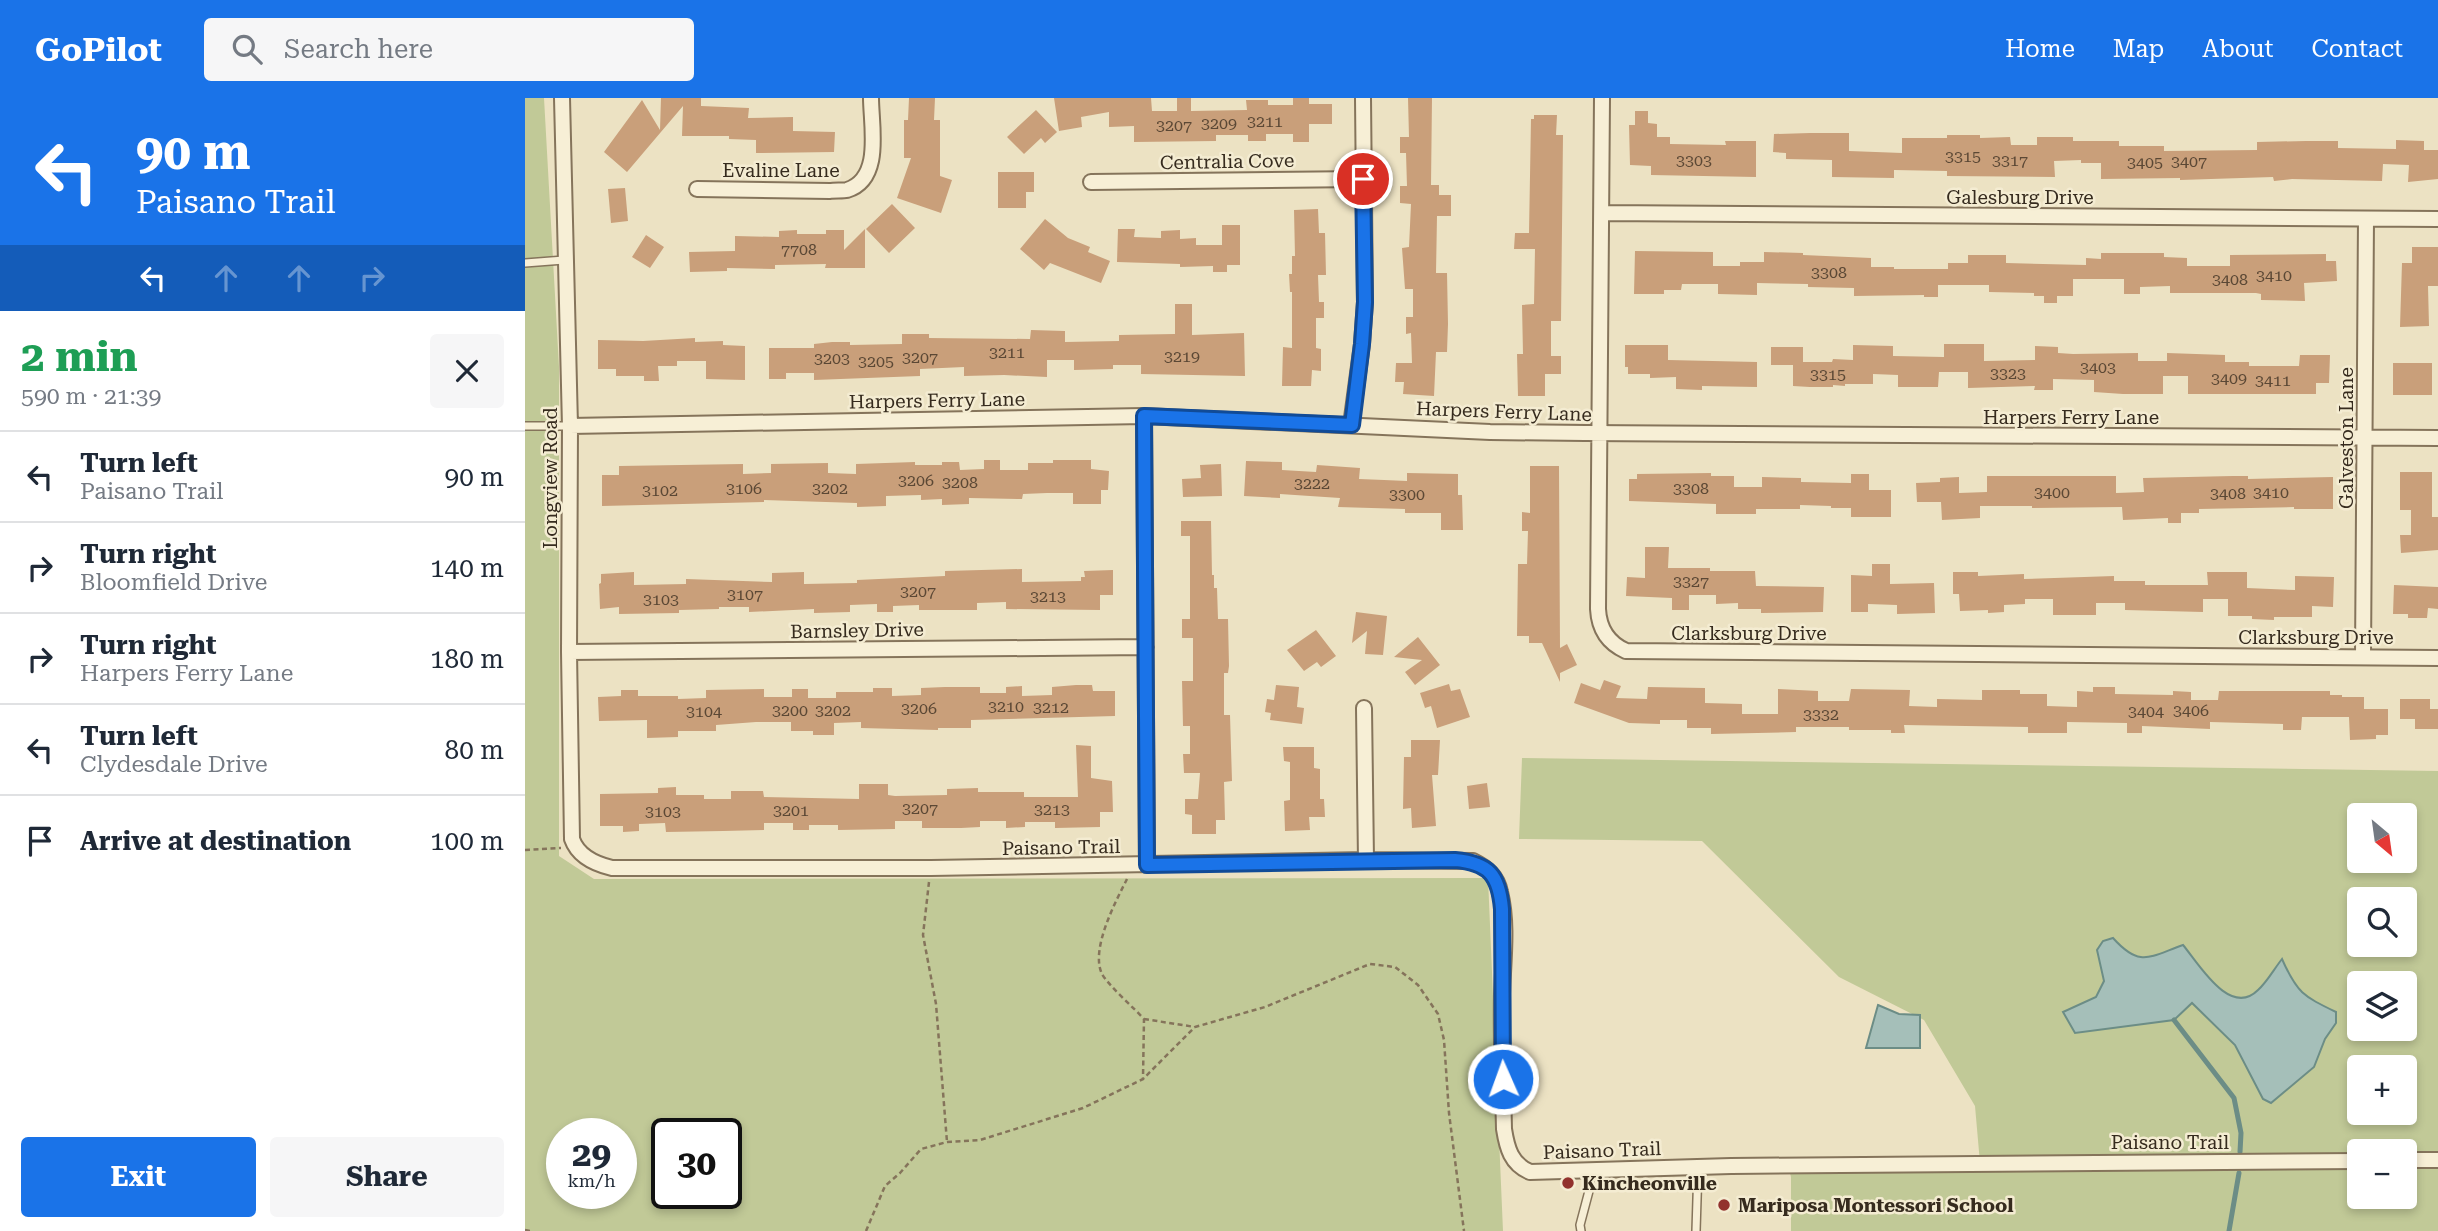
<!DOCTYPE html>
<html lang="en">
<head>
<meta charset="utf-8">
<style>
  body { margin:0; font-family:"Roboto Serif",serif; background:#f6f6f7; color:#1f2937; height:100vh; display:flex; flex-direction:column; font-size:26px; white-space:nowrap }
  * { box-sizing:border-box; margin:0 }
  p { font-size:23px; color:#747a83 }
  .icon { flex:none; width:38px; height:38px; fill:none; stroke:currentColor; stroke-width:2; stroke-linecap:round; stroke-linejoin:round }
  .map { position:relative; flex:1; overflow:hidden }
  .details { display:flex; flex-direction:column; background:#fff; width:525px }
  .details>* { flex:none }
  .banner { background:#1a73e8; color:#fff; overflow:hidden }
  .needle { width:46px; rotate:151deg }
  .controls { position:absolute; left:1822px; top:705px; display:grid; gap:14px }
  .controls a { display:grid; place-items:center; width:70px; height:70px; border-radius:7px; background:#fff; box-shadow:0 4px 10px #0003; font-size:35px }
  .speed { position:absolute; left:21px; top:1020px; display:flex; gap:14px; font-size:35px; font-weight:700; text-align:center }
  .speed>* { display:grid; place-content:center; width:91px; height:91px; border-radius:50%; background:#fff; box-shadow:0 4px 10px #0003; line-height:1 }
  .speed small { font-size:18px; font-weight:400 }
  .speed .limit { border:4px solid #111; border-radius:10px; background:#fff; color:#111 }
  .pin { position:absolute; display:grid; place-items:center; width:60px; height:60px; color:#fff; margin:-30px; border:4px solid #fff; border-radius:50%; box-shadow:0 2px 7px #0007 }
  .me { position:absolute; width:77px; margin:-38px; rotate:358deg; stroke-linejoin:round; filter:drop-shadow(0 0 5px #0008) }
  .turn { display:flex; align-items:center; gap:24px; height:147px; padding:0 21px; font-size:32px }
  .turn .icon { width:91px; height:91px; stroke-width:2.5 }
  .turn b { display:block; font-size:49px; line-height:60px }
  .lanes { display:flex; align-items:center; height:66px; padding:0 21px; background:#0003; justify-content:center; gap:35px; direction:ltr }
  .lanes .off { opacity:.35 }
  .round { display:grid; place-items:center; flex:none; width:74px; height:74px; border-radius:7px; background:#f6f6f7 }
  .summary { display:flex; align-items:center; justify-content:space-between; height:119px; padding:0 21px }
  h1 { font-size:42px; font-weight:700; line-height:52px; color:#1e9e55 }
  .button { display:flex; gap:14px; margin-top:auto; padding:14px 21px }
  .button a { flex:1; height:80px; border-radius:7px; background:#1a73e8; color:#fff; font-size:28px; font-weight:700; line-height:80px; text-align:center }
  .button a+a { background:#f6f6f7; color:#1f2937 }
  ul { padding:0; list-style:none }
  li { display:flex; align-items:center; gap:21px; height:91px; padding:0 21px; border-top:2px solid #e0e1e3 }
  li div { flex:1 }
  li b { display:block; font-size:26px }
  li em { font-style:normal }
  header { display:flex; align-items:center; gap:42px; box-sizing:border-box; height:98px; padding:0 35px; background:#1a73e8; color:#fff }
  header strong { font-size:33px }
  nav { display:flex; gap:38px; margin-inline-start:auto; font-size:24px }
  .search { width:490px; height:63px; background:#f6f6f7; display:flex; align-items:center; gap:18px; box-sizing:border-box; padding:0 24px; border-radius:7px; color:#747a83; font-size:26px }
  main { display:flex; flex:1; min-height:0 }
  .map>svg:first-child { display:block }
  .green { fill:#c1c997; fill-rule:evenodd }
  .water { fill:#a5bfb9; stroke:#6c8d86; stroke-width:2 }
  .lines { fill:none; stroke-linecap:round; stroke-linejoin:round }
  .stream { stroke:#6c8d86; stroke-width:5 }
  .building { fill:#c99f7a }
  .service-casing { stroke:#85745b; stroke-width:10 }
  .minor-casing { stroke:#85745b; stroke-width:18 }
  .path { stroke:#85745b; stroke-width:2.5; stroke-dasharray:5 3.5; stroke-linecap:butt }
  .service { stroke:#f7efd6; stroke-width:7 }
  .minor { stroke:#f7efd6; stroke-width:14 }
  .route-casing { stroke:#114b97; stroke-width:18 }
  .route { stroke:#1a73e8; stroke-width:12 }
  .poi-dot { fill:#92322d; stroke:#f4ecd2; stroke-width:2.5 }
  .labels { text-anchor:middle; stroke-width:5; stroke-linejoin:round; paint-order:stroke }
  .number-label { font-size:16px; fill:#5b4835 }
  .street-label { font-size:19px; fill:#362b1e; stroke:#f4ecd2 }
  .poi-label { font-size:19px; font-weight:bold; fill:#362b1e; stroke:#f4ecd2; text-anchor:start }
</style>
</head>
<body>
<header>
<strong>GoPilot</strong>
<div class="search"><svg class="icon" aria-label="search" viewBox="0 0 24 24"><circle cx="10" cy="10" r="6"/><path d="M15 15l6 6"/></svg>Search here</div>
<nav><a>Home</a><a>Map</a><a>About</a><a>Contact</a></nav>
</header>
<main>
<section class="details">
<div class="banner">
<div class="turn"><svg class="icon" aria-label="left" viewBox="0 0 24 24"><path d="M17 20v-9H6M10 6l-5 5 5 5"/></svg><div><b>90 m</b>Paisano Trail</div></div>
<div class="lanes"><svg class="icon" aria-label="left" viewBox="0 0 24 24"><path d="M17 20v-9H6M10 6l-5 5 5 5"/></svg><svg class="icon off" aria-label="ahead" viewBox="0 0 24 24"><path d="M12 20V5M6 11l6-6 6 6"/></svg><svg class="icon off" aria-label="ahead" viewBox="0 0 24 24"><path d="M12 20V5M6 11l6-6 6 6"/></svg><svg class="icon off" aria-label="right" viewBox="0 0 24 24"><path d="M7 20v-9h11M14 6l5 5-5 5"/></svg></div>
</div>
<div class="summary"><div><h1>2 min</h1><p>590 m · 21:39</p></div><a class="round"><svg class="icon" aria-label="close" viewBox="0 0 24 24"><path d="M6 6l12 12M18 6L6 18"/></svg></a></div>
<ul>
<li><svg class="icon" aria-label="left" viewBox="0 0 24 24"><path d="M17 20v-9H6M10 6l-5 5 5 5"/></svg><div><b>Turn left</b><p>Paisano Trail</p></div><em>90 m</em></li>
<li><svg class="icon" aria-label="right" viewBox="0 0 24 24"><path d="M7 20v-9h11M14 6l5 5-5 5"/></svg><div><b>Turn right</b><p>Bloomfield Drive</p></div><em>140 m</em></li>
<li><svg class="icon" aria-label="right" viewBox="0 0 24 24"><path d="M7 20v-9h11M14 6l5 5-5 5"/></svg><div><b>Turn right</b><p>Harpers Ferry Lane</p></div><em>180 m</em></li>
<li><svg class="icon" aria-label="left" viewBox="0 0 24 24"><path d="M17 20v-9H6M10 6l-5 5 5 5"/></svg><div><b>Turn left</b><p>Clydesdale Drive</p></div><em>80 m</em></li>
<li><svg class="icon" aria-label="arrive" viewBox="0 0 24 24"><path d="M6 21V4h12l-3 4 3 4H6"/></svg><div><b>Arrive at destination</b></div><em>100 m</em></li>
</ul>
<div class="button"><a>Exit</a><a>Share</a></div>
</section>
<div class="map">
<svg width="1913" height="1133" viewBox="0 0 1913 1133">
  <rect width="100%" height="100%" fill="#ece2c3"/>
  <path class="green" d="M0,0H19L34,269V758L69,781L963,780L978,1133H0ZM37,1036H96V1096H37ZM142,1036H201V1096H142Z
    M997,660L1913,673V1133H1266V1079L1263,1067L1455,1065L1450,1008L1399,922L1314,879L1177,743L994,741ZM1834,718H1880V763H1834ZM1834,802H1880V847H1834ZM1834,886H1880V931H1834ZM1834,970H1880V1015H1834ZM1834,1054H1880V1099H1834Z"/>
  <path class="water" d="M1588,840C1615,870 1624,859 1658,847C1674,866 1705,920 1733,892C1742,884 1749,871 1757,861C1772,895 1778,898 1811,914V925L1800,941L1789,969L1746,1005L1738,1001L1710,947L1667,905L1649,922L1550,935L1538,914L1571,899L1579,883L1572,852L1578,843Z
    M1353,907L1374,916L1395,917V950H1341Z"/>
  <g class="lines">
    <path class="stream" d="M1649,922L1709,1000L1716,1035L1715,1054
      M1704,1133L1714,1075"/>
  </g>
  <path class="building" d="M136,0H176V8L224,10L223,20L268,19V33L310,34L309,54L231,55V42L204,41V38H157L158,8L102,74L79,54L117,2L135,32Z
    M384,0H410L409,22H415V78L427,82L416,115L372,100L386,60H379V22H383Z
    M529,0H626L627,13H652V0H666V13L722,12L721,2H743V7H768V0H784V6H807V26H784V44H768V36H741V43H723V37H691V43L609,44V28L584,29V14L556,19L557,29L534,33Z
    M883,0H907L906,87H914V97H926V118H912L911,175H922L923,226L922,254H911L909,298L878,296L879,284H870L871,265H887L886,235L881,236V219H888V191H880L877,150L884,149L886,106L875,105V88H882L881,55H875V39H884Z
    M511,12L532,34L520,45L516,40L499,56L482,39Z
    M1110,13H1123V25L1132,26V39H1145V46L1201,47L1200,43H1231V79L1126,77V68L1105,67L1104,27H1110Z
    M1009,17H1032L1031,37H1038L1036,223H1026V258H1036V276H1020V298H993L992,256H998L997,207L1009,206L1010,151H989L990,135H1004L1006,21H1009Z
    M1285,35H1324V53L1377,55V40H1422V37H1455V40L1485,39L1486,47H1512V39H1548V43H1594V48H1639V53L1732,52V44L1781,43H1813V50L1871,51V42L1899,43V52H1913V81L1883,84L1884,67L1858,66L1857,83L1767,81L1749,83L1748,79L1655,82V80L1576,81V65H1556V62L1529,63L1530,79L1422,78V73L1369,72V80L1307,79V62L1261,61V55L1248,54L1249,36Z
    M473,74H509V94H501V110H473Z
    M100,90L103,123L86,125L83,91Z
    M367,106L390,130L364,155L341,131Z
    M793,111L794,135H800L801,177H793L794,204H799V220H791V250L796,251V273L787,272L786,288H757L758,249L767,250V194H765L764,176H767V158H770L769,112Z
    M520,121L543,140L565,149L563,154L585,163L576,185L525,165L519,172L495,151Z
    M697,127H715V167H702V174H688V168L655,169V166L592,164L593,131H610L609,139L636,140V133L655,132V141L671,140V147H697Z
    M340,131V170H300L301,166L250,167V171L202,170V173L165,174L164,154L210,153V138L254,139V133L272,132V136H301V132H319V152Z
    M121,137L139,149L125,170L107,159Z
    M1887,149H1913V188H1903L1904,228L1875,229L1877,165H1887Z
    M1110,153L1188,154V168H1215V164H1239V154L1278,155V157L1346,160V169H1369V171H1423V165H1443V157H1481V165L1561,167V160L1576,161V155H1639V159L1662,160V168H1705V157L1801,156V163H1811L1812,183L1779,185L1780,203L1736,202V196L1731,195H1645V188L1615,189V196H1599V181H1548V198H1532V205H1519V198H1509V195L1464,194V187H1413V199H1399V197L1329,198V190L1283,189V186L1232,185V197L1193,196V186H1157L1156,192H1139V196H1109Z
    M650,206H667V237L719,235L720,278L616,276V267H588V271L549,272V262H522V279L479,277L439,278V269L395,271V278L289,282V275H261V281H244V250H289V246L307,244H325V247L377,246V236H404V240L505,241L506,232L540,233V244L594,243V237L650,236Z
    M170,240V244L198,243V247L220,248V282L181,281V263H152V268H133L134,283H119V278H91V271H73V242L118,243Z
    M1419,246H1459V263L1510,262V248L1533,249V255L1548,256L1613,255V263H1642V255L1700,257V264H1724V268H1774L1775,257H1805L1804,285H1791V296H1663V278H1638V296H1598L1569,294V282L1528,281V292H1509L1510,288L1443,290V274H1414L1413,289H1373V277L1348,276V286H1320V288L1308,287V289H1285L1268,288V267H1246V249H1278V264H1307L1308,261L1328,262V247L1368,248V258L1419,259Z
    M1100,247H1143V262L1232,264V289L1177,288V292L1151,291V279L1125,280V276H1103V269H1100Z
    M1868,265H1907V297H1868Z
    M459,362H475V372H503V365H528V362H566V371L584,373L583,392H576V406H548V395H522L498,396L497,401L444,400V406L417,407V401L396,402V397L361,398V408L332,409V405L239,402V404L77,408V377H94V368L218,366V376L246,375V366L303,365V375L331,376V366L390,364V367H417V364H434L435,372L459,371Z
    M721,363L757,364V372L791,374L792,367L835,370L834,381L859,382L882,383V375L933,376V397H937L938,432H916V415H880V411L813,409L815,400L755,396V400L719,398Z
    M696,366L697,398L658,399L657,381L676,380L675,367Z
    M1005,368H1034L1035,550L1042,546L1052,567L1035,575V584L1017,545H1004V538H992L993,466H1002L1003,433H997V414L1005,415Z
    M1875,374H1907V419H1913V452L1876,455L1875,437H1886V412H1875Z
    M1186,375V378H1209V389H1237V379L1276,380V384L1326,385V376H1344V392H1366V419H1326V410H1306V408L1275,407V411H1231V416H1191V406L1104,403V381H1112V376Z
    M1462,378H1591V395L1619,394L1618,380L1708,378H1723V381L1808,379V411H1769V409L1674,411V415H1656V425H1643V420L1598,422L1597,409L1507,410V408H1455V420L1417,422L1416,404H1392L1391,385L1415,384V380L1434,379V395L1462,394Z
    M656,423H686L687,477H689V490H692L693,521H703L704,568L703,575H699V617H705L707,683L699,684L700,722H691V736H667V717L660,716V701H673L675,675H659L658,656H665V628H658L657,583H668V540H657V521H665V438H656Z
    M1120,449H1144L1143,470H1185V473H1230L1231,488L1299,489L1298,514L1236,515V511H1213V505L1191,506V497H1164V512H1147V500L1101,498L1102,479L1120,480Z
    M1347,466H1365V486L1409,485L1410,515L1372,516V507L1343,506V514H1326V477L1347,478Z
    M497,471V484L556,483V479H560L559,473L588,472V497H575V512L481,511V504L452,505V512H394V507L368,508V514H352V506L325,507V514L289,515V511L224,514V509H194V511L154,512V515L94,516V509L75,511L74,486L76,485V476L109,474V487L161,486V481L247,484V475L279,474V486L332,485V482L420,478V473Z
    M1428,474H1453V478L1499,476V481L1589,478V483H1620V487H1683L1682,474H1722V490L1770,492V478L1809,479L1808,509L1787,508V519H1749V522L1727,521V518H1703V501H1678V514L1600,512V505H1571V517H1528V501H1500V506L1479,507V514L1463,515V512L1435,513L1434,496H1428Z
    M1869,487L1913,489V511L1903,510L1902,520H1883V516H1868Z
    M831,514L862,518L858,557L840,556L842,533L827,545Z
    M791,532L811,558L796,569L792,564L779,573L762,552Z
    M893,539L915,567L890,587L880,574L897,562L869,559Z
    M1079,582L1096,588L1091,600L1122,601L1123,589L1180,590V605L1217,606V616H1253V591L1293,593V603H1324L1326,591L1385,592L1384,608L1412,609V601L1457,602V592H1495V596H1522V608L1552,609V593L1568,594V589H1590V596L1648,597V593L1666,594V602H1693L1694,593H1805V597H1817V599H1839V611H1863V637H1851V641L1825,642L1824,619H1777L1776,632H1758V626L1685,624V631L1617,628V635H1602V625L1542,624V635H1503V629L1379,627L1380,635H1366V632H1324V629H1271V634L1186,636V630H1162V622H1135V626L1104,625L1049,605L1056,585L1075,592Z
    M924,586L926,593L935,591L945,619L912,630L906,608L900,610L895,595Z
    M551,587H567L568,593H590V618L446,622V630H413V632L336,630V624L309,625V637H288V633H266V624H231L191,627V633H153V639L122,640V622L74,623L73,599L96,598V592H113V598H153V601L181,600V592L239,591V599H267V591H283V600H311V594H348V590H367V598L396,597V590L420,589H455V595H481V589L497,588V598L527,597V589Z
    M751,587L774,589L772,609L779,610L777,626L745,622L746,615L740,614L742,601L749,602Z
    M1875,601H1905V611H1913V631H1890V621H1875Z
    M886,642H915L913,677H907L911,728L887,730L886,710L878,711L879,659H886Z
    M551,647L566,648V680L587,683L588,714H575V729L530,730V724H500V729L481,730V723H455V729L436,730H397V723H370V731L313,732V727H284V732H268V725H239V732L198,733L141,734L140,725L114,726V733L98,734V728H75V696L133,695V690L151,689V697H179V701H206V693H238L239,699L334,701V686H363V697L370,698L422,697V691L453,690V694H499V699H553Z
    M758,649H789V670L795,671V701H799L800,719H784L785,732L760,733L759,703L765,702V664L759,663Z
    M962,685L965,709L944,711L942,688Z"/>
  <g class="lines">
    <g class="service-casing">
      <path id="service" d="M0,165L39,162
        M0,328H45
        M1056,1133L1055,1127L1064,1093L1065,1073
        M1171,1133L1173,1069"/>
    </g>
    <g class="minor-casing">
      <path id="minor" d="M37,0L45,328L44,554L47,741C53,758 70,766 87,770H406L841,762L948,763C962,770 972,778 975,794C983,826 978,864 977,896C976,941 978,986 979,1031C982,1050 986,1066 1005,1074L1206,1068L1834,1063
        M1077,0L1073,511C1074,531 1083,545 1101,553L1913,560
        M566,84L838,81
        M172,91L305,93C310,92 317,93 322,92C358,81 346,28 346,0
        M1077,115L1913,121
        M619,318L622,767
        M826,327L837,246L840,204L838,0
        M45,328L619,318L965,334L1060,335L1913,340
        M44,554L621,549
        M1838,559L1841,121
        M839,610L841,762
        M1880,1062H1913"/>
    </g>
    <path class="path" d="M0,752L36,750
      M602,781C591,803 565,851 577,876C583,887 609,910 619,921L618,980
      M404,784L398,837L411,906L422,1044
      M619,921L670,929
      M0,1132L5,1133
      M341,1133L360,1088L375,1075L396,1051L422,1044L455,1042L558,1010L618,981L670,929L740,909L845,866L870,869L893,887L913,916L919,942L924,1015L939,1133"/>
    <use href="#service" class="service"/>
    <use href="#minor" class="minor"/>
  </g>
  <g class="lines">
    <g class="route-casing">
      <path id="route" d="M838,81L840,204L837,246L827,327L619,318L622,767L930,762C964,765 974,777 977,811L978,981"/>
    </g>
    <use href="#route" class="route"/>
  </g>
  <g class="poi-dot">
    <circle cx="1043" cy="1085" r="7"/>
    <circle cx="1199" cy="1107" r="7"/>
  </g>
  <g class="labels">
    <g class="number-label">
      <text x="740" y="29">3211</text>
      <text x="694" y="31">3209</text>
      <text x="649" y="33">3207</text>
      <text x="1438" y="64">3315</text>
      <text x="1169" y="68">3303</text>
      <text x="1485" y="68">3317</text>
      <text x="1664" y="69">3407</text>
      <text x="1620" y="70">3405</text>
      <text x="274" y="157">7708</text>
      <text x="1304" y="180">3308</text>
      <text x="1749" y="183">3410</text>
      <text x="1705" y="187">3408</text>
      <text x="482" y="260">3211</text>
      <text x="657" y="264">3219</text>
      <text x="395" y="265">3207</text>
      <text x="307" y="266">3203</text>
      <text x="351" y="269">3205</text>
      <text x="1573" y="275">3403</text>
      <text x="1483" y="281">3323</text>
      <text x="1303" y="282">3315</text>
      <text x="1704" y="286">3409</text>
      <text x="1748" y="288">3411</text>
      <text x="391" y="388">3206</text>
      <text x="435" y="390">3208</text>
      <text x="787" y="391">3222</text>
      <text x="219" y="396">3106</text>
      <text x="305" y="396">3202</text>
      <text x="1166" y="396">3308</text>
      <text x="135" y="398">3102</text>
      <text x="1527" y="400">3400</text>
      <text x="1746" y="400">3410</text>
      <text x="1703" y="401">3408</text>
      <text x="882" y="402">3300</text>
      <text x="1166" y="489">3327</text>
      <text x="393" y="499">3207</text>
      <text x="220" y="502">3107</text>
      <text x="523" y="504">3213</text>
      <text x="136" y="507">3103</text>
      <text x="481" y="614">3210</text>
      <text x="526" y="615">3212</text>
      <text x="394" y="616">3206</text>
      <text x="265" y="618">3200</text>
      <text x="308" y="618">3202</text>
      <text x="1666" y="618">3406</text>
      <text x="179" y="619">3104</text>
      <text x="1621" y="619">3404</text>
      <text x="1296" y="622">3332</text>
      <text x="395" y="716">3207</text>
      <text x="527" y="717">3213</text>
      <text x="266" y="718">3201</text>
      <text x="138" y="719">3103</text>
    </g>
    <g class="street-label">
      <text transform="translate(702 63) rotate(-1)" y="7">Centralia Cove</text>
      <text x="256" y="79">Evaline Lane</text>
      <text x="1495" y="106">Galesburg Drive</text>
      <text transform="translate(412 302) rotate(-1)" y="7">Harpers Ferry Lane</text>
      <text transform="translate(979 313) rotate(2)" y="7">Harpers Ferry Lane</text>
      <text x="1546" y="326">Harpers Ferry Lane</text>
      <text transform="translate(1821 340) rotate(-90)" y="7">Galveston Lane</text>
      <text transform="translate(25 380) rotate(-90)" y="7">Longview Road</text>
      <text transform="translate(332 532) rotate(-1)" y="7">Barnsley Drive</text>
      <text x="1224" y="542">Clarksburg Drive</text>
      <text x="1791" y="546">Clarksburg Drive</text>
      <text transform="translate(536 749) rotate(-1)" y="7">Paisano Trail</text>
      <text x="1645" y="1051">Paisano Trail</text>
      <text transform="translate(1077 1052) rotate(-2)" y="7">Paisano Trail</text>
    </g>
    <g class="poi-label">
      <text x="1057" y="1092">Kincheonville</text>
      <text x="1213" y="1114">Mariposa Montessori School</text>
    </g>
  </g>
</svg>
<div class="controls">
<a><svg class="needle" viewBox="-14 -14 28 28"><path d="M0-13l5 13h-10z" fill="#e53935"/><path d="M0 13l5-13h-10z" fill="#747a83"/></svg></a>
<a><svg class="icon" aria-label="search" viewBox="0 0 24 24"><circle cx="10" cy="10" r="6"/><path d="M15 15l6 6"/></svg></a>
<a><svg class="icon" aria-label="layers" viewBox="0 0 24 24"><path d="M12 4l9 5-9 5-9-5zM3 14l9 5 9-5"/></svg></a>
<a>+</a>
<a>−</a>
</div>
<div class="speed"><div>29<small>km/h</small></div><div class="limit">30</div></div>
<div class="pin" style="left:838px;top:81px;background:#d93025"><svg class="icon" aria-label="arrive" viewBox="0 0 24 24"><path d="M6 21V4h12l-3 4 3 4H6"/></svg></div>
<svg class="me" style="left:978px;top:981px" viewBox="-20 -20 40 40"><circle r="17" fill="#1a73e8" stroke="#fff" stroke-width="3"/><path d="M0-11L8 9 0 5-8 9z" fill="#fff"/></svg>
</div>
</main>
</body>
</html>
